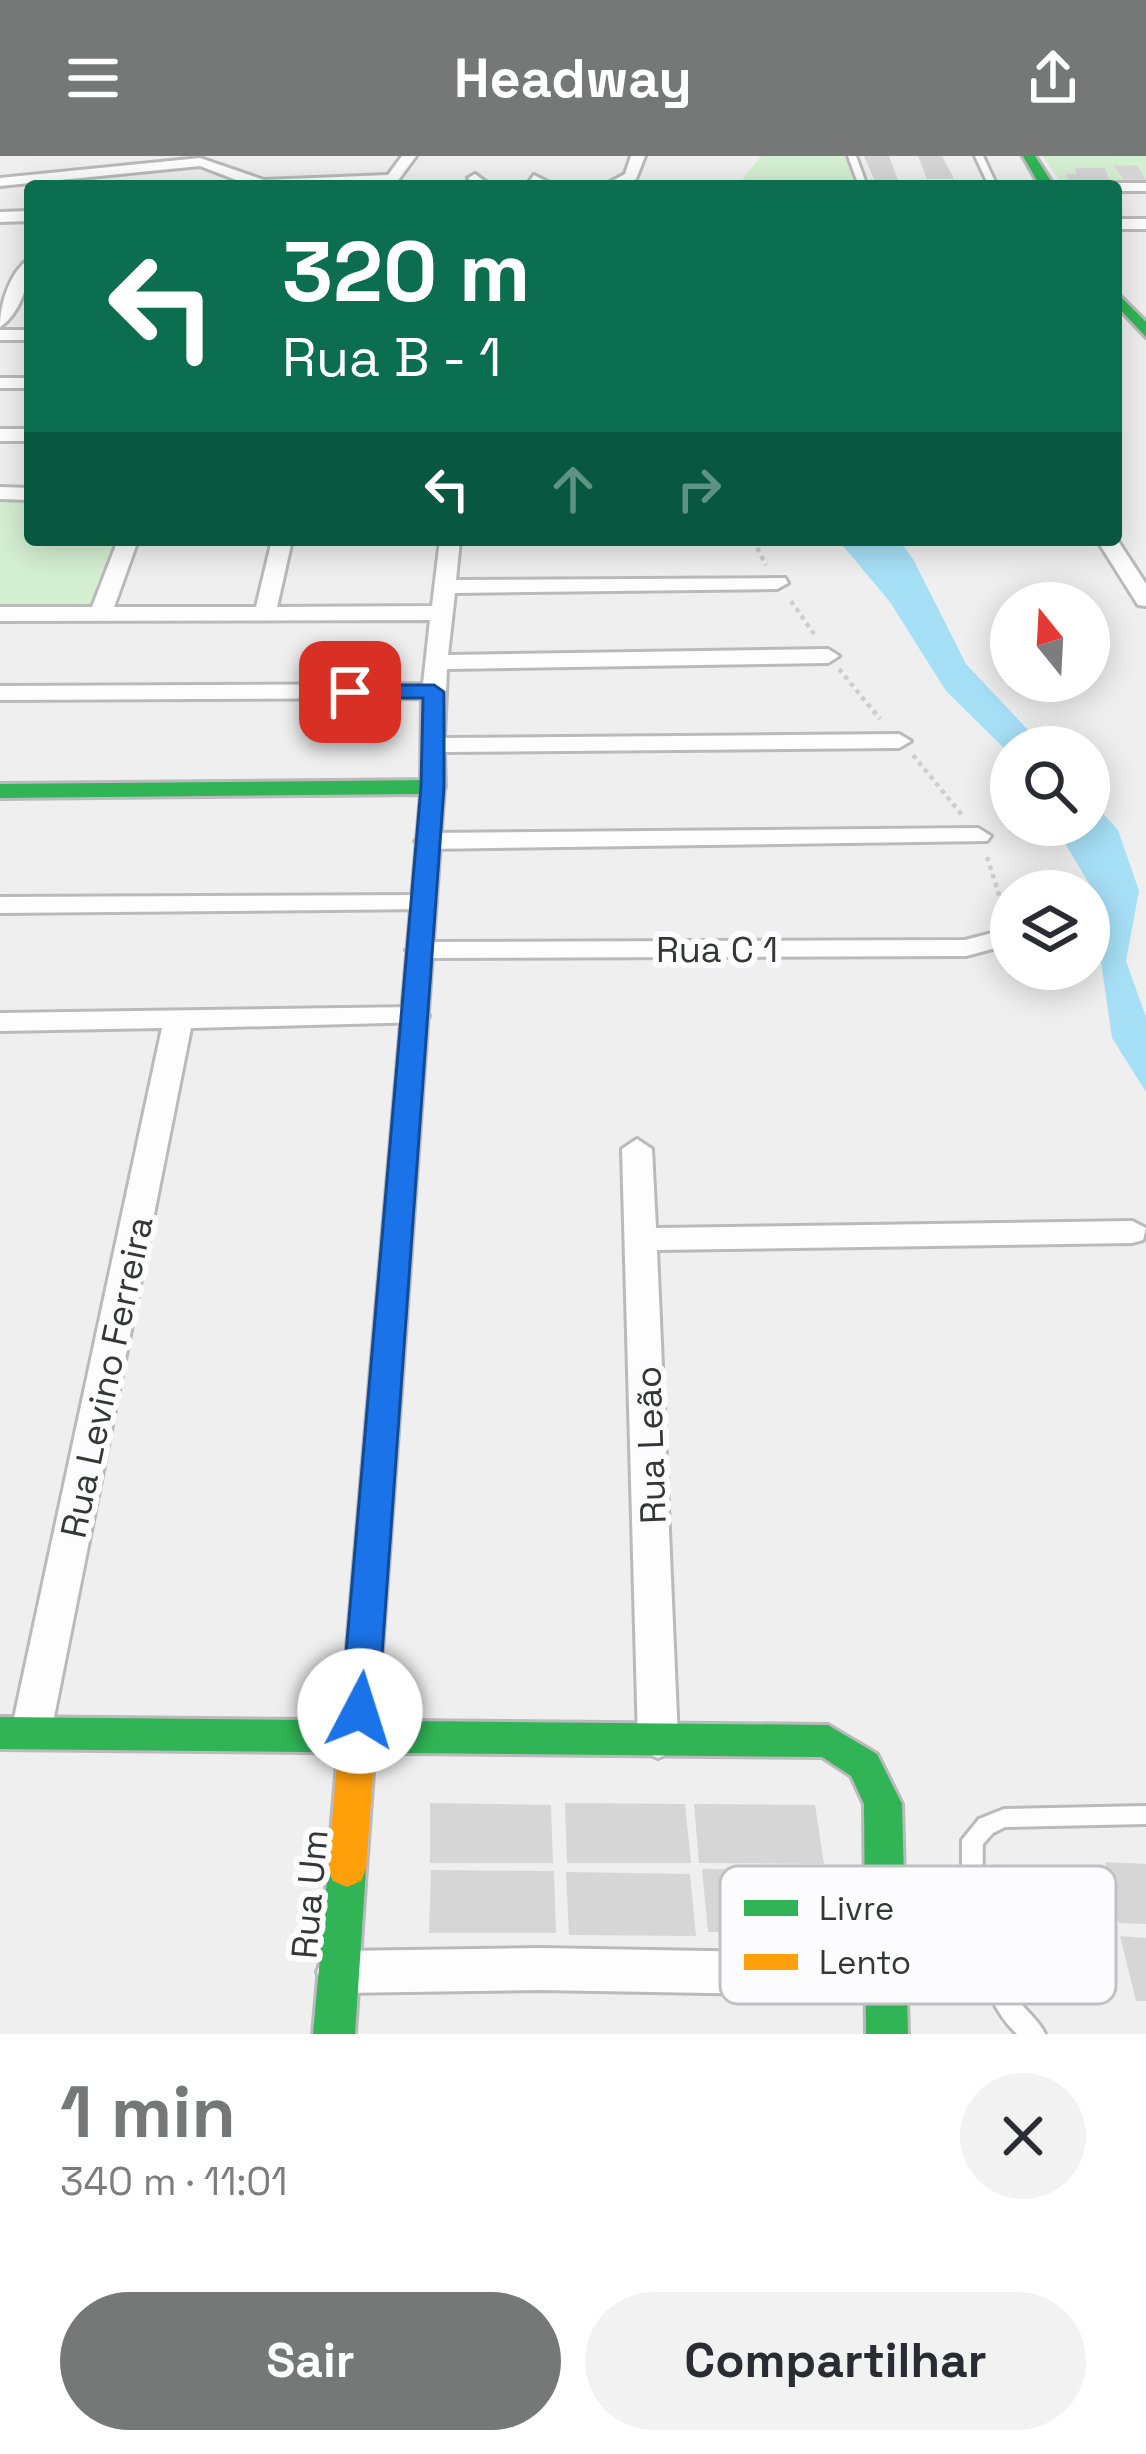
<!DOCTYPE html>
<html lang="pt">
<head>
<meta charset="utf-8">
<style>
  body { margin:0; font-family:"Space Grotesk",sans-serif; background:#f2f2f3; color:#2b2b33; height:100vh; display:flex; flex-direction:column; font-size:45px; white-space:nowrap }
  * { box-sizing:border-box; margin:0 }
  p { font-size:39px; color:#7c7c81 }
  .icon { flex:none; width:66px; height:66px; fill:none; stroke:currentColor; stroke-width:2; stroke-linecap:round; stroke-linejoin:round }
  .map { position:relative; height:1878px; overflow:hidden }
  .drawer { display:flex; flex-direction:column; background:#fff; flex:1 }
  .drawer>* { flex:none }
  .banner { position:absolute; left:24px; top:24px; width:1098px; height:366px; border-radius:12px; box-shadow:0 6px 30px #0003; background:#0b6e4f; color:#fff; overflow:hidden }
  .needle { width:78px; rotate:342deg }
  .buttons { position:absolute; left:990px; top:426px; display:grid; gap:24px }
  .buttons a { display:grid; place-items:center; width:120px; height:120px; border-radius:50%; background:#fff; box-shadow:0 6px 30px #0003; font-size:60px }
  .pin { position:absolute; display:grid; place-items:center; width:102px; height:102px; color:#fff; margin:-51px; border-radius:24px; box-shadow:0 6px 18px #0006 }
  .me { position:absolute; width:132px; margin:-66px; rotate:5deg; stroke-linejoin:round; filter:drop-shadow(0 0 9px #0008) }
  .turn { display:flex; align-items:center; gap:42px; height:252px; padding:0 60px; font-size:54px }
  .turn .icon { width:156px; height:156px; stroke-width:2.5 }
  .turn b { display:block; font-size:84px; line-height:102px }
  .lanes { display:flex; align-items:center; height:114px; padding:0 60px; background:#0003; justify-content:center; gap:60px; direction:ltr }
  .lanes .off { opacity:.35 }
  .round { display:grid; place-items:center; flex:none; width:126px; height:126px; border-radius:63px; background:#f2f2f3 }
  .overview { display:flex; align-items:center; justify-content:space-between; height:204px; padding:0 60px }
  h1 { font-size:72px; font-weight:700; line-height:90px; color:#767777 }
  .action { display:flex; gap:24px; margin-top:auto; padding:24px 60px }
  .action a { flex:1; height:138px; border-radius:72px; background:#767777; color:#fff; font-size:48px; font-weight:700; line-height:138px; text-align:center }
  .action a+a { background:#f2f2f3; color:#2b2b33 }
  header { display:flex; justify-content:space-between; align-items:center; height:156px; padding:0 60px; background:#767777; color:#fff; font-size:54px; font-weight:700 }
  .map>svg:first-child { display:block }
  .green { fill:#d5efd2 }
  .water { fill:#a6e0f7 }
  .building { fill:#d6d6d6 }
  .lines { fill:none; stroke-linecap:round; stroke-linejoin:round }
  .lane-casing { stroke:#bababa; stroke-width:6 }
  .street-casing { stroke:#bababa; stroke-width:6 }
  .fast-casing { stroke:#bababa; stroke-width:6 }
  .slow-casing { stroke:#bababa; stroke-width:6 }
  .path { stroke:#cecece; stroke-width:4.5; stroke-dasharray:4.5 4.5; stroke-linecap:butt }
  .lane { fill:#fdfdfd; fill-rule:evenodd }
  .street { fill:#fdfdfd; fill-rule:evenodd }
  .fast { fill:#30b455; fill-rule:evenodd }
  .slow { fill:#ff9f0a; fill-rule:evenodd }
  .route { fill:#1a73e8; stroke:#114b97; stroke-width:3 }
  .labels { text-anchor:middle; stroke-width:12; stroke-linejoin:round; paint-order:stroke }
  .street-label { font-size:36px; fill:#353636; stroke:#fcfcfe }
  .key { fill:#fcfcfe; stroke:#c0c1c2; stroke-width:3 }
  .key-label { font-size:33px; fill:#353636 }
</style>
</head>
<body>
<header><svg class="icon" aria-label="menu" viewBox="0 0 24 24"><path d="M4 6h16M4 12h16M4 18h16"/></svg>Headway<svg class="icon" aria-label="share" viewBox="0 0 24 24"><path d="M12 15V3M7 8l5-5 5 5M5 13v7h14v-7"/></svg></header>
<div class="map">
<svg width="1146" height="1878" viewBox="0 0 1146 1878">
  <rect width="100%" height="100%" fill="#efefef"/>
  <path class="green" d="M761,0H844L859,30H737Z
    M1043,0H1146V28H1062Z
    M0,339H30V384H118L97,451L0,452Z"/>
  <path class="water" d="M838,384H899L913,403L966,508L1044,591H1011V599L946,535L890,446Z
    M1089,642L1118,674L1139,735L1126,805L1146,861V936L1112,882L1090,729L1054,669H1089Z"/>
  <path class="building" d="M864,0H889L900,30H877Z
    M918,0H942L954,23H927Z
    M1137,9L1146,24L1124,23L1114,10Z
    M1075,12H1105L1110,26H1069L1066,18H1077Z
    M430,1647L551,1649L553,1707H430Z
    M565,1647L685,1648L691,1707H567Z
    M694,1648L815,1649L824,1708L699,1707Z
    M1105,1706L1146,1708V1768L1119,1767Z
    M995,1708L1076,1712L1091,1772L1006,1770Z
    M702,1713L826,1714L836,1776H708Z
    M431,1714L554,1715L556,1777H429Z
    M566,1716L690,1718L696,1780L569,1779Z
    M1120,1780L1146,1782V1845H1136Z"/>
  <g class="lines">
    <g class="lane-casing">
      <path id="lane" d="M848,0H856L867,30H859Z
        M975,0H983L997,30H989Z
        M1146,1650V1668L1005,1671L993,1677L983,1688C981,1736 988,1791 1011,1834C1020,1851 1038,1862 1045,1878H1017C995,1858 984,1827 975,1799L901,1797L893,1794L890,1787L893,1780L901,1777L970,1778L962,1732V1684L979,1663L1004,1653Z"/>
    </g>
    <g class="street-casing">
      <path id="street" d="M402,0H416L394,30H252L200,10L0,30V22L200,2L264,24L388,19Z
        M631,0H645L636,23L622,30H603L625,18Z
        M475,18L491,30H475L468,22Z
        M534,19L555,30L529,26Z
        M1116,27H1146V35H1116V30H1109Z
        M30,55V65L0,66V56Z
        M1116,63H1146V73H1116Z
        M30,102C30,126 20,158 0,171C0,147 10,116 30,102Z
        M0,174H30V184H0Z
        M0,222H30V232H0Z
        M0,273H30V285H0Z
        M0,331L30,332V344L0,343Z
        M1116,382L1146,428V450L1138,449L1097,384Z
        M118,384H138L114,451H256L272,384H292L277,451L432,450L440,384H460L456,424L785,422L788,427L777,433L455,437L448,499L828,493L839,500L828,507L447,513L444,582L899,578L911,585L899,592L444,596L445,631L433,638L421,631L422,542L0,544V530L423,528L430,464L0,465V451H92Z
        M978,672L991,680L987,685L428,693L415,685L428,677Z
        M423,739L432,741L436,747L432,753L0,757V741Z
        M1011,765V788L966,800L420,802L406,794L420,786L965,784L992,777L997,766Z
        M415,851L425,854L429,860L425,866L191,872L51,1576L45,1588L31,1593L17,1588L11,1576L162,872L0,875V857Z
        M637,983L652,993L656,1072L1132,1065L1146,1072L1143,1084L1132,1087L657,1094L678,1584L672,1596L658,1602L644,1596L638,1584L622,993Z
        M539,1792L886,1798L902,1804L908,1819L902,1834L886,1840L539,1834L339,1837L323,1831L317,1816L323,1801L339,1795Z"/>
    </g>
    <g class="fast-casing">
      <path id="fast" d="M1023,0H1035L1054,30H1040Z
        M1116,136L1146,166V181L1116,149Z
        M433,624L444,631L401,1235L396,1243L385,1247L374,1243L369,1235L421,638L0,642V628Z
        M0,1561L828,1569L877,1598L902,1648L908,1878H866L864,1648L851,1620L822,1601L0,1593Z
        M347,1695L361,1701L366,1713L355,1878H313L328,1713L333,1701Z"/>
    </g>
    <g class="slow-casing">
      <path id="slow" d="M385,1223L396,1227L401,1235L366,1713L361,1725L347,1731L333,1725L328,1713L369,1235L374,1227Z"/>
    </g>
    <path class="path" d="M753,384L766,409
      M791,445L814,478
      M839,513L880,563
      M913,599L962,659
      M987,701L1003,751"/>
    <use href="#lane" class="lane"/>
    <use href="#street" class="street"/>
    <use href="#fast" class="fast"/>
    <use href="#slow" class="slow"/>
  </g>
  <path class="route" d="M434,529L444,536V631L378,1555L373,1566L360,1571L347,1566L341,1555L421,631L423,542H350L339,536L350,529Z"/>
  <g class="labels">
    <g class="street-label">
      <text x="717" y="806">Rua C 1</text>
      <text transform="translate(106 1221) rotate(-78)" y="13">Rua Levino Ferreira</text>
      <text transform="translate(650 1289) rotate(-92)" y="13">Rua Leão</text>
      <text transform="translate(309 1738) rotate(-85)" y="13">Rua Um</text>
    </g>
  </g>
  <rect x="720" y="1710" width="396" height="138" rx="18" class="key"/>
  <rect x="744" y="1744" width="54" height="16" fill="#30b455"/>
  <rect x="744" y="1798" width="54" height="16" fill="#ff9f0a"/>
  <g class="key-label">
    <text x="819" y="1764">Livre</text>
    <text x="819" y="1818">Lento</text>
  </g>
</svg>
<div class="buttons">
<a><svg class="needle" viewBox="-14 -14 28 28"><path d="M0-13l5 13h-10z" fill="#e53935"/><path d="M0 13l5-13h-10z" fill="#7c7c81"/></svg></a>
<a><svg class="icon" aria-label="search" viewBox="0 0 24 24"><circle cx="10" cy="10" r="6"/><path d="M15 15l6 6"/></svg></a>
<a><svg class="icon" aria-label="layers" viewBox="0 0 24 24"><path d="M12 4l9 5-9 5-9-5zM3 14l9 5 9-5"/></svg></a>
</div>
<div class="pin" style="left:350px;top:536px;background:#d93025"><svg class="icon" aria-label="arrive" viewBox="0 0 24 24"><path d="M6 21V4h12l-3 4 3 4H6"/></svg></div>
<svg class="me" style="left:360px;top:1555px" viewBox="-20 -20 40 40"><circle r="19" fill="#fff"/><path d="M0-13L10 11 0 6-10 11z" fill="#1a73e8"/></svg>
<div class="banner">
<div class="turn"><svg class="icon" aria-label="left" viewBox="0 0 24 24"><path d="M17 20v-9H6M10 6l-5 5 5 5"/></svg><div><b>320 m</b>Rua B - 1</div></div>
<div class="lanes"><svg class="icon" aria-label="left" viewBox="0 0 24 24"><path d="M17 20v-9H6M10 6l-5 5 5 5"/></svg><svg class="icon off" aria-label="ahead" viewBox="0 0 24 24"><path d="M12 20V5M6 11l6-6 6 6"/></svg><svg class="icon off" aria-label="right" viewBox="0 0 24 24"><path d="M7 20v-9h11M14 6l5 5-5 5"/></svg></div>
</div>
</div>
<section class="drawer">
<div class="overview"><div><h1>1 min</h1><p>340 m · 11:01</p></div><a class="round"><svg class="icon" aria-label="close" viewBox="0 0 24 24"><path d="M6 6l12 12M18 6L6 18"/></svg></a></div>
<div class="action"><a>Sair</a><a>Compartilhar</a></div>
</section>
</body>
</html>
